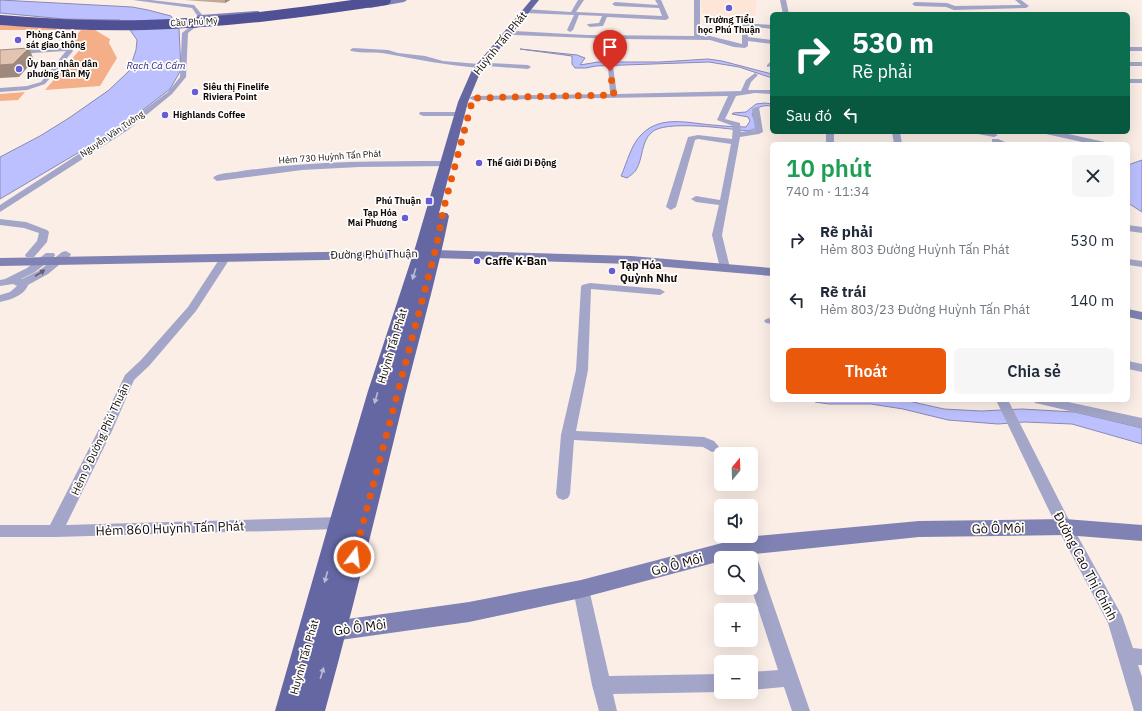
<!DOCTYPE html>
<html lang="vi">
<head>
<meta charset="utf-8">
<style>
  body { margin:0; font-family:"IBM Plex Sans",sans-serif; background:#f6f6f7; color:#1f2937; height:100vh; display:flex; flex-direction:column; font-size:15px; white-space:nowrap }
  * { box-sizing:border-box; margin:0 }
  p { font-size:13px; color:#747a83 }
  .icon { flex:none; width:22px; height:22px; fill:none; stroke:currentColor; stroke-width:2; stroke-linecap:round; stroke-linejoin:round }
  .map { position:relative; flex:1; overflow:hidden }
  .panel { position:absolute; left:770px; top:142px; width:360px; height:260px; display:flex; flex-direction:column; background:#fff; border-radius:6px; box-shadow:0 4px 16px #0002 }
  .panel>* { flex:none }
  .top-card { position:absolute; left:770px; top:12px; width:360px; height:122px; border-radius:6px; box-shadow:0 4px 16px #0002; background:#0b6e4f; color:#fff; overflow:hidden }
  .needle { width:26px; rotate:19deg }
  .controls { position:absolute; left:714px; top:447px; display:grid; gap:8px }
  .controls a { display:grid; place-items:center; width:44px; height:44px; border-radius:6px; background:#fff; box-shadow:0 4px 16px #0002; font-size:20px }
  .pin { position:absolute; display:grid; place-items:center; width:34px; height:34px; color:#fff; margin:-41px -17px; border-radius:50% 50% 50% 0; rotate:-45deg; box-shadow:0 0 4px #0007 }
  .pin .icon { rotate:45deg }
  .me { position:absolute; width:44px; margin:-22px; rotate:15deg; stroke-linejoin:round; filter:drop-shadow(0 0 3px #0008) }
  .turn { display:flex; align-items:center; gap:14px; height:84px; padding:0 16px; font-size:18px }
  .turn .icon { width:52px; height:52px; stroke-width:2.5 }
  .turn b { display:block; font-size:28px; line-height:34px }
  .then { display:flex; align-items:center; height:38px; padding:0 16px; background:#0003; gap:8px; font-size:15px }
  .round { display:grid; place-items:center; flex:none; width:42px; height:42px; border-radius:6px; background:#f6f6f7 }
  .headline { display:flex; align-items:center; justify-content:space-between; height:68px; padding:0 16px }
  h1 { font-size:24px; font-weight:600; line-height:30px; color:#1e9e55 }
  .button { display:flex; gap:8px; margin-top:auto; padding:8px 16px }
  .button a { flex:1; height:46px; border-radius:6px; background:#ea580c; color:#fff; font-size:16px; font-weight:600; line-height:46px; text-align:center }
  .button a+a { background:#f6f6f7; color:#1f2937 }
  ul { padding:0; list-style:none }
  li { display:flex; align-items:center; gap:12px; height:60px; padding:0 16px }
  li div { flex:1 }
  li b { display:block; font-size:15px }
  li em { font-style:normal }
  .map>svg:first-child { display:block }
  .built { fill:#fde5d7 }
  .green { fill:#f5af88 }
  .water { fill:#bcc0fe; stroke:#8989b3 }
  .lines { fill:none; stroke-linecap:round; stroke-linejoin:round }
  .street { fill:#a3a6c8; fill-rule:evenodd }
  .secondary { fill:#7f82b3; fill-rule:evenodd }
  .primary { fill:#6567a3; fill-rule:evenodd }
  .highway-bridge { stroke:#505094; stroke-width:10 }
  .wall { fill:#c3a898 }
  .shaded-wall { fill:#9f887c }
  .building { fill:#e3c3b1; stroke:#9f887c }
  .oneway { fill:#625f70 }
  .oneway2 { fill:#b9bad5 }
  .route { stroke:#ea580c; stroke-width:7; stroke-dasharray:0 12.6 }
  .poi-dot { fill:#645dd6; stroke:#fefefe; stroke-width:1.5 }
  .labels { text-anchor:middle; stroke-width:3.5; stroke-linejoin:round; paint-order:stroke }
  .far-poi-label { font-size:9px; font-weight:bold; fill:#130904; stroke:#fefefe; text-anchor:start }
  .far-street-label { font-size:9px; fill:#130904; stroke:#fefefe }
  .far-water-label { font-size:10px; font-style:italic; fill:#31277d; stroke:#fefefe }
  .street-label { font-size:11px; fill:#130904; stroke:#fefefe }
  .poi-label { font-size:11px; font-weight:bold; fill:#130904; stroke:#fefefe; text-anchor:start }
  .near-street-label { font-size:13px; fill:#130904; stroke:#fefefe }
</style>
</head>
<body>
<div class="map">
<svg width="1142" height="711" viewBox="0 0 1142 711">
  <rect width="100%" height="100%" fill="#fbeee7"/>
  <path class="built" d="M701,0H757L755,16H746L750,24L738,23L739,29L704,27Z"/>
  <path class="green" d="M0,25L95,30L110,39L109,43L117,58L100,86L45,90L83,46H67L81,30H0Z
    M25,92L18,100L0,101V94Z"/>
  <path class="water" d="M0,0L132,7L148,10L171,16L179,29L181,70L170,89L131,119L93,144L0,199V157L40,136L69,118L109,90L129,71L136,50L137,40L130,30L120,20L64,19L0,13Z
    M520,49L577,55L585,58L580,65L598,62H660L708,59L722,61L768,73L772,74V78L739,67L709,62L596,66L586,68H575L572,64V56Z
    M765,103L772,104V106C763,105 758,106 752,114L758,128L748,131C729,129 663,119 651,133C641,142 643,159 636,170C634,173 630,176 627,178L621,176C627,163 631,144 642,134C661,115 688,123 712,125C724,126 735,127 746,127L750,121L748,117L732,114L733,113L746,112L756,104Z
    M1142,160V212L1128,203V165Z
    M815,400H904L944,409L981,411L1022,409L1075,412L1142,428V444L1072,424L1025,422L998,424L948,420L903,409L871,404H829L815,402Z"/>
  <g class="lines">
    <path class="street" d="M133,0H151L194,5L204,17L199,18L192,8Z
      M578,0H584L576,12L662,16L659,8L615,6L612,4L615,2L658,5L655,0H661L669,18L666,20L607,17L603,26L590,27L587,25L588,24L599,23L602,16L579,15L573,30L570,32L567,30L574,15L525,13L522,11L525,9L571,12Z
      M694,0H700V36H710L742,44V23L772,25V29L747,26L748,37L772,40V44L748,41V46L745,48L734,47L710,40L620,39L614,54L611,56L608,54L614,39L514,35L511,33L514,31L587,35L694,36Z
      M780,0H786L789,14H783Z
      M1015,0H1021L1029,6L1026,8L954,10L946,7L915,6L912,4L915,2L947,3L955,6L1021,5Z
      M192,25L197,26L188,33L186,77L172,94L128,130L0,212V205L122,126L168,92L180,77L182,33Z
      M62,47L72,49L73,51L45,84L27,90L0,92V88L27,86L41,82L66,51L0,55V51Z
      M1128,47H1142V51H1128Z
      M353,48L388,50L398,53L425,56L443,61L479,64L482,66L479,68C448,65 418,60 388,54C376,51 363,54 351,51L350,50Z
      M772,60V66L767,67V65Z
      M1128,62H1142V66H1128Z
      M489,63L528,65L531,67L528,69L487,66V64Z
      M608,66L613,67L617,94L741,91L746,80L755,73L758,75L751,82L748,90H772V94L755,93L736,96L725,119L740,123L741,132L755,130L752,109L756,107H759L763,132L759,134L740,137L722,235L730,268L729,270H721L720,268L712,235L719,205L696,202L691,199L696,196L720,200L731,144L698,139L695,140L676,207L671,210L666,207L688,137L698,135L732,139L733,126L717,120L728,96L473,100L469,98L473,96L610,94Z
      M1128,79H1142V83H1128Z
      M420,112H460L464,114L460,116H423L419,114Z
      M826,132H834V144H826Z
      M892,132H900L902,144H894Z
      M977,132H991L998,135L994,137L978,134Z
      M1045,132H1059L1105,142L1106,144H1091L1046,134Z
      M992,139H998L1010,144L992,143Z
      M445,161L449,164L448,166L359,167L302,170L217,181L213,178C217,173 229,173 236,172C305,161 375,161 445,161Z
      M0,219L26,222L47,230L49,232L47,242L34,257H26L25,255L37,241L39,233L24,228L0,225Z
      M1128,225L1142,227V233L1128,231Z
      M66,251L71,254L70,256L48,274L28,285C25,295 10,300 0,302V295L10,292L17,286L13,284L0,286V280L5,279L27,268L46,253H54L55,255L54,257L35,272L21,279H22L40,270L62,252Z
      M226,254L231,257L196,311L149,366L134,380L112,431L66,525L340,517L345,519L348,523L345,527L340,529L55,537H0V525H50L98,431L125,375L141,360L188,307L222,255Z
      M1128,259L1142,261V267L1128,265Z
      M590,283L660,289L665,292L660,295L591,289L588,370L576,431L704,437L714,441L719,447L717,451L712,452L703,447L574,440L570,494L568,498L563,500L558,498L556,494L561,435L576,370L581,287L582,285Z
      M770,318H772V324L766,323L764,321L766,319Z
      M1128,361L1142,364V372L1128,369Z
      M996,400H1008L1071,524L1122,616L1133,648L1142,649V665H1138L1142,677V711H1134L1108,623L1057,527Z
      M1034,400H1059L1142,418V428L1040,404L1035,403Z
      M751,556L757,558L759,563L810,711H792L784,687L751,690V672L778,670L751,587V558H746Z
      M581,582L587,584L589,589L609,676L721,674V692L613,694L617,711H599L592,685L573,589L575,584Z"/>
    <path class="secondary" d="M392,0H407L404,2L370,8L366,6L370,4Z
      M256,11H259V15L203,19L197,28H191L190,26L198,15H201Z
      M434,250L631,256L772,268V276L631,264L434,258L0,266V258Z
      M1128,309L1142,312V320L1128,317Z
      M1065,519L1142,525V541L1065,535L919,537L745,555L732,558H721V561L581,598L469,622L326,642L318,639L314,632L318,625L326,622L469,602L581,580L745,537L919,521Z"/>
    <path class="primary" d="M531,0H539L480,73L468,102L439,213H447L449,216C437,276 420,335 405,395C379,500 354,606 325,711H275L329,523L368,391L415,248L458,102L472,70Z"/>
    <path class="highway-bridge" d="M0,20C48,24 97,26 145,25C226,23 306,12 386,0"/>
  </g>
  <path class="wall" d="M185,0H230L225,3Z"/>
  <path class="shaded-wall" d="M225,0H230L225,3Z
    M29,48L34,60L19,77L0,78V65Z"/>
  <path class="building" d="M29,48L13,64L0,65V50Z"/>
  <defs><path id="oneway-solid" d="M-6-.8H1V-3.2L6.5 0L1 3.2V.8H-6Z"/></defs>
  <use class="oneway" href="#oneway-solid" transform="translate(40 273) rotate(-33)"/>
  <g class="oneway2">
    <use href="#oneway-solid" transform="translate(414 274) rotate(107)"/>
    <use href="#oneway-solid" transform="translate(376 398) rotate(106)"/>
    <use href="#oneway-solid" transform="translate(326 577) rotate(105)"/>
    <use href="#oneway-solid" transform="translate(322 673) rotate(-73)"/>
  </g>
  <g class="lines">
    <path class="route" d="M354,557L436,248L444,207L473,98L614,95L610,71"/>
  </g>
  <g class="poi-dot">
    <circle cx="729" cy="8" r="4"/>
    <circle cx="18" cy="40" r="4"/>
    <circle cx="19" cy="69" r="4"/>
    <circle cx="195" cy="92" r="4"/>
    <circle cx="165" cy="115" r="4"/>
    <circle cx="479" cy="163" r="4"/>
    <rect x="425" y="197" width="8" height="8" rx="2"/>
    <circle cx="405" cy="218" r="4"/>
    <circle cx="477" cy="261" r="4"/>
    <circle cx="612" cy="271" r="4"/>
  </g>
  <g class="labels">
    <g class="far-poi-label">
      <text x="729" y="23" text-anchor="middle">Trường Tiểu<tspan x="729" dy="10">học Phú Thuận</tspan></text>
      <text x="26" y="38">Phòng Cảnh<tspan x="26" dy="10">sát giao thông</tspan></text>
      <text x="27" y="67">Ủy ban nhân dân<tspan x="27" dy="10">phường Tân Mỹ</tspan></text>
      <text x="203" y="90">Siêu thị Finelife<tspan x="203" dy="10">Riviera Point</tspan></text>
      <text x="173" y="118">Highlands Coffee</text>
      <text x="487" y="166">Thế Giới Di Động</text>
      <text x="421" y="204" text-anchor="end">Phú Thuận</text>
      <text x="397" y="216" text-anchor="end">Tạp Hóa<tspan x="397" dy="10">Mai Phương</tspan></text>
    </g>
    <g class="far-street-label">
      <text transform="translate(194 22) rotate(-3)" y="3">Cầu Phú Mỹ</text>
      <text transform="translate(112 134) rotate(-34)" y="3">Nguyễn Văn Tưởng</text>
      <text transform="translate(330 157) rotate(-4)" y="3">Hẻm 730 Huỳnh Tấn Phát</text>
    </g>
    <g class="far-water-label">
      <text x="156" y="69">Rạch Cả Cấm</text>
    </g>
    <g class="street-label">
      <text transform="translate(500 43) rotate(-51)" y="4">Huỳnh Tấn Phát</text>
      <text transform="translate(374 254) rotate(-1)" y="4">Đường Phú Thuận</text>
      <text transform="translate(392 346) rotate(-73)" y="4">Huỳnh Tấn Phát</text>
      <text transform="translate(100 439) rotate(-65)" y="4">Hẻm 9 Đường Phú Thuận</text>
      <text transform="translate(304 657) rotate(-74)" y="4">Huỳnh Tấn Phát</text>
    </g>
    <g class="poi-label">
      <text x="485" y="265">Caffe K-Ban</text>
      <text x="620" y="269">Tạp Hóa<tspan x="620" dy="13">Quỳnh Như</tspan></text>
    </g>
    <g class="near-street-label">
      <text transform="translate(170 528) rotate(-2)" y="5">Hẻm 860 Huỳnh Tấn Phát</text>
      <text transform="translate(998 528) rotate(-1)" y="5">Gò Ô Môi</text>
      <text transform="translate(677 564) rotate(-15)" y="5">Gò Ô Môi</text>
      <text transform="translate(1086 566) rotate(62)" y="5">Đường Cao Thị Chính</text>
      <text transform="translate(360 627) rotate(-8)" y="5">Gò Ô Môi</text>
    </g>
  </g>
</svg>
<div class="controls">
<a><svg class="needle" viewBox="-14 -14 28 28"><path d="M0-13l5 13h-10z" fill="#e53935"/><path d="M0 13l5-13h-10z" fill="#747a83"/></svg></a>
<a><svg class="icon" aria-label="sound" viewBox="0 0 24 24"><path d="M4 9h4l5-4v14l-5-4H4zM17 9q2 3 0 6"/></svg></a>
<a><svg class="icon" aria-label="search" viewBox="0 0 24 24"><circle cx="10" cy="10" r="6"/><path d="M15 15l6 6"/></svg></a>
<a>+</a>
<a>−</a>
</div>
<div class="pin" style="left:610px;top:71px;background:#d93025"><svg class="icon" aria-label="arrive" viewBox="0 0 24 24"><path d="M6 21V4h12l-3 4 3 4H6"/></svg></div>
<svg class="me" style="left:354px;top:557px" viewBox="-20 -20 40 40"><circle r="17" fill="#ea580c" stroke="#fff" stroke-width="3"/><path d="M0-11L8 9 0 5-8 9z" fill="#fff"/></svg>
<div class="top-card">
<div class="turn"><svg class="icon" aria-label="right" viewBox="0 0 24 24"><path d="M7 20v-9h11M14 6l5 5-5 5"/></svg><div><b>530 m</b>Rẽ phải</div></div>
<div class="then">Sau đó<svg class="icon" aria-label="left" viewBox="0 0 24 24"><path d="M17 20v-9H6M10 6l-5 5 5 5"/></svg></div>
</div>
<section class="panel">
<div class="headline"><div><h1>10 phút</h1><p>740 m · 11:34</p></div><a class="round"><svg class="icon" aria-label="close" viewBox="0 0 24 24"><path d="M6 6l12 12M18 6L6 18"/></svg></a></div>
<ul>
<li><svg class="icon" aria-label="right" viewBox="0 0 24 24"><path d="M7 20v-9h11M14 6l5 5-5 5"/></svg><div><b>Rẽ phải</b><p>Hẻm 803 Đường Huỳnh Tấn Phát</p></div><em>530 m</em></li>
<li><svg class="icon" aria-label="left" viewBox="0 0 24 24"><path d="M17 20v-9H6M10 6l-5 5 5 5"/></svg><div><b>Rẽ trái</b><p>Hẻm 803/23 Đường Huỳnh Tấn Phát</p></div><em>140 m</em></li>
</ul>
<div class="button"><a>Thoát</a><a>Chia sẻ</a></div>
</section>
</div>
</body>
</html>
